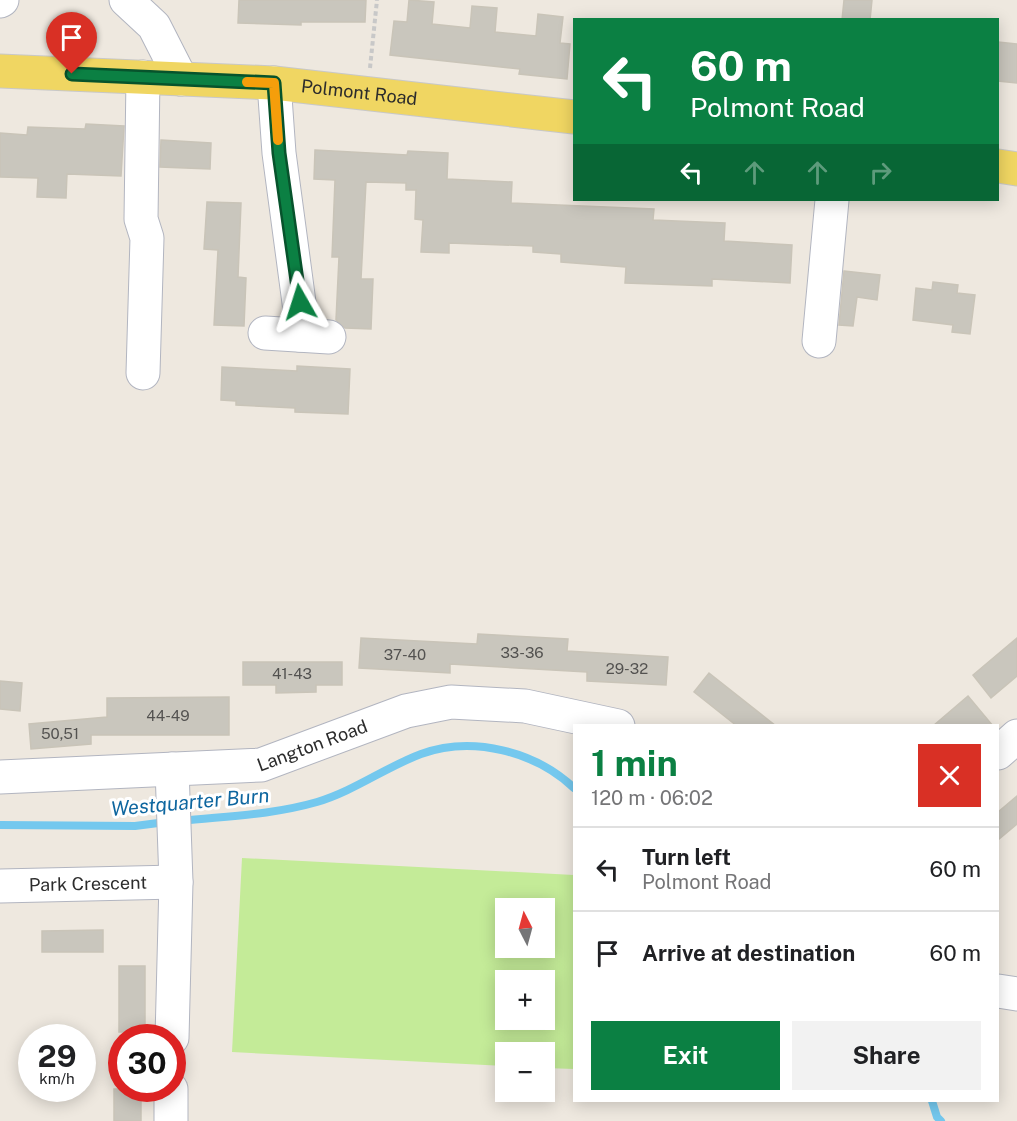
<!DOCTYPE html>
<html lang="en">
<head>
<meta charset="utf-8">
<style>
  body { margin:0; font-family:"Public Sans",sans-serif; background:#f2f2f2; color:#202124; height:100vh; display:flex; flex-direction:column; font-size:22px; white-space:nowrap }
  * { box-sizing:border-box; margin:0 }
  p { font-size:20px; color:#757577 }
  .icon { flex:none; width:33px; height:33px; fill:none; stroke:currentColor; stroke-width:2; stroke-linecap:round; stroke-linejoin:round }
  .map { position:relative; flex:1; overflow:hidden }
  .panel { position:absolute; left:573px; top:724px; width:426px; height:378px; display:flex; flex-direction:column; background:#fff; border-radius:0px; box-shadow:0 3px 15px #0003 }
  .panel>* { flex:none }
  .top-card { position:absolute; left:573px; top:18px; width:426px; height:183px; border-radius:0px; box-shadow:0 3px 15px #0003; background:#0b8043; color:#fff; overflow:hidden }
  .needle { width:39px; rotate:354deg }
  .controls { position:absolute; left:495px; top:898px; display:grid; gap:12px }
  .controls a { display:grid; place-items:center; width:60px; height:60px; border-radius:0px; background:#fff; box-shadow:0 3px 15px #0003; font-size:30px }
  .speed { position:absolute; left:18px; top:1024px; display:flex; gap:12px; font-size:30px; font-weight:700; text-align:center }
  .speed>* { display:grid; place-content:center; width:78px; height:78px; border-radius:50%; background:#fff; box-shadow:0 3px 15px #0003; line-height:1 }
  .speed small { font-size:15px; font-weight:400 }
  .speed .limit { border:9px solid #d22; background:#fff; color:#111 }
  .pin { position:absolute; display:grid; place-items:center; width:51px; height:51px; color:#fff; margin:-62px -26px; border-radius:50% 50% 50% 0; rotate:-45deg; box-shadow:0 0 6px #0007 }
  .pin .icon { rotate:45deg }
  .me { position:absolute; width:66px; margin:-33px; rotate:354deg; stroke-linejoin:round; filter:drop-shadow(0 0 4px #0008) }
  .turn { display:flex; align-items:center; gap:21px; height:126px; padding:0 18px; font-size:27px }
  .turn .icon { width:78px; height:78px; stroke-width:2.5 }
  .turn b { display:block; font-size:42px; line-height:51px }
  .lanes { display:flex; align-items:center; height:57px; padding:0 18px; background:#0003; justify-content:center; gap:30px; direction:ltr }
  .lanes .off { opacity:.35 }
  .round { display:grid; place-items:center; flex:none; width:63px; height:63px; border-radius:0px; background:#f2f2f2 }
  .overview { display:flex; align-items:center; justify-content:space-between; height:102px; padding:0 18px }
  h1 { font-size:36px; font-weight:700; line-height:45px; color:#0b8043 }
  .cta { display:flex; gap:12px; margin-top:auto; padding:12px 18px }
  .cta a { flex:1; height:69px; border-radius:0px; background:#0b8043; color:#fff; font-size:24px; font-weight:700; line-height:69px; text-align:center }
  .cta a+a { background:#f2f2f2; color:#202124 }
  ul { padding:0; list-style:none }
  li { display:flex; align-items:center; gap:18px; height:84px; padding:0 18px; border-top:2px solid #e0e0e0 }
  li div { flex:1 }
  li b { display:block; font-size:22px }
  li em { font-style:normal }
  .map>svg:first-child { display:block }
  .pitch { fill:#c4eb98; fill-rule:evenodd }
  .lines { fill:none; stroke-linecap:round; stroke-linejoin:round }
  .stream { stroke:#74c8ee; stroke-width:8 }
  .building { fill:#c9c6bd; stroke:#c9c4b8; stroke-width:1.5 }
  .minor-casing { stroke:#b2b5c0; stroke-width:35 }
  .major-casing { stroke:#c8c8c8; stroke-width:35 }
  .path { stroke:#c8c8c8; stroke-width:4; stroke-dasharray:4.5 3; stroke-linecap:butt }
  .minor { stroke:#fff; stroke-width:33 }
  .major { stroke:#f0d662; stroke-width:33 }
  .route-casing { stroke:#07532c; stroke-width:15 }
  .route { stroke:#0b8043; stroke-width:10 }
  .slow { stroke:#f59e0b; stroke-width:10 }
  .labels { text-anchor:middle; stroke-width:6; stroke-linejoin:round; paint-order:stroke }
  .number-label { font-size:15px; fill:#535250 }
  .street-label { font-size:18px; fill:#2c2c2c; stroke:#fff }
  .water-label { font-size:20px; font-style:italic; fill:#0e669f; stroke:#fff }
</style>
</head>
<body>
<div class="map">
<svg width="1017" height="1121" viewBox="0 0 1017 1121">
  <rect width="100%" height="100%" fill="#eee8df"/>
  <path class="pitch" d="M242,858L574,875V1069L545,1068L544,1053H506L505,1066L232,1052ZM506,909H544V948H506ZM506,981H544V1020H506Z"/>
  <g class="lines">
    <path class="stream" d="M181,821C227,816 272,815 317,802C354,791 386,767 421,754C473,735 536,752 574,788
      M0,825L135,826L166,822
      M932,1101L937,1117L941,1121"/>
  </g>
  <path class="building" d="M239,0H366L365,22H301V25L238,23Z
    M409,0L434,2L432,24L470,28L472,6L497,8L495,32L536,36L538,14L563,17L560,43L570,44L567,79L519,74L520,69L390,55L394,21L407,22Z
    M844,0H872L870,20H842Z
    M998,42L1017,44V83L998,81Z
    M86,124L124,126L121,176L67,174L66,198L37,197L38,178L0,177V133L27,135L28,127L85,129Z
    M161,140L211,143L210,169L160,167Z
    M315,150L407,155L408,151L448,153L447,179L512,182L511,203L654,209L653,220L725,223L724,241L792,245L790,283L712,279V286L625,283L626,267L561,262V254L533,252V246L449,243V253L421,252L423,220L415,219L416,190H406V183L366,182L361,279H373L371,329L345,328L336,320L339,257H332L335,180L314,179Z
    M207,202L241,203L238,277L246,278L244,326L214,325L218,250L204,249Z
    M844,271L880,275L877,300L857,297L853,326L839,325Z
    M933,282L958,285L957,293L975,295L970,334L952,332L953,325L913,320L916,288L932,290Z
    M297,366L350,369L348,414L295,412V408L236,405V401L221,400L222,367L297,371Z
    M478,634L568,639L567,651L668,657L666,685L587,681V672L450,664V673L359,668L361,638L477,644Z
    M1017,638V676L991,698L973,675Z
    M243,662H342V685H316V692L276,693V685H243Z
    M709,673L776,726H737L694,692Z
    M0,681L22,683L20,711L0,709Z
    M968,696L993,726H933Z
    M229,697V735H91V744L31,749L29,724L107,717V698Z
    M1017,796V824L998,840V812Z
    M103,930V952H42V931Z
    M119,966H145V1032H119Z
    M114,1089H141V1121H114Z"/>
  <g class="lines">
    <g class="minor-casing">
      <g id="minor">
        <path d="M126,0L154,26L181,79"/>
        <path d="M0,1L2,0"/>
        <path d="M274,83L279,153L302,325L300,335"/>
        <path d="M265,333L329,337"/>
        <path d="M819,341L832,200"/>
        <path d="M143,373L147,238L141,219L143,77"/>
        <path d="M998,753L1017,736"/>
        <path d="M172,769L176,882L172,1038"/>
        <path id="s1" d="M0,777L261,765L406,711L451,702L525,706L618,726"/>
        <path id="s2" d="M0,886L176,882"/>
        <path d="M998,991L1017,994"/>
        <path d="M171,1121V1089"/>
      </g>
    </g>
    <g class="major-casing">
      <g id="major">
        <path id="s3" d="M0,71L274,83L574,117"/>
        <path d="M998,166L1017,169"/>
      </g>
    </g>
    <path class="path" d="M370,68L377,0"/>
    <use href="#minor" class="minor"/>
    <use href="#major" class="major"/>
  </g>
  <g class="lines">
    <g class="route-casing">
      <path id="route" d="M72,74L274,83L279,153L300,302"/>
    </g>
    <use href="#route" class="route"/>
    <path class="slow" d="M247,82L274,83L278,140"/>
  </g>
  <g class="labels">
    <g class="number-label">
      <text x="522" y="658">33-36</text>
      <text x="405" y="660">37-40</text>
      <text x="627" y="674">29-32</text>
      <text x="292" y="679">41-43</text>
      <text x="168" y="721">44-49</text>
      <text x="60" y="739">50,51</text>
    </g>
    <g class="street-label">
      <text dy="6" stroke="none"><textPath href="#s3" startOffset="360">Polmont Road</textPath></text>
      <text dy="6" stroke="none"><textPath href="#s1" startOffset="316">Langton Road</textPath></text>
      <text dy="6" stroke="none"><textPath href="#s2" startOffset="88">Park Crescent</textPath></text>
    </g>
    <g class="water-label">
      <text transform="translate(190 802) rotate(-5)" y="7">Westquarter Burn</text>
    </g>
  </g>
</svg>
<div class="controls">
<a><svg class="needle" viewBox="-14 -14 28 28"><path d="M0-13l5 13h-10z" fill="#e53935"/><path d="M0 13l5-13h-10z" fill="#757577"/></svg></a>
<a>+</a>
<a>−</a>
</div>
<div class="speed"><div>29<small>km/h</small></div><div class="limit">30</div></div>
<div class="pin" style="left:72px;top:74px;background:#d93025"><svg class="icon" aria-label="arrive" viewBox="0 0 24 24"><path d="M6 21V4h12l-3 4 3 4H6"/></svg></div>
<svg class="me" style="left:300px;top:302px" viewBox="-20 -20 40 40"><path d="M0-17L14 15 0 8-14 15z" fill="#0b8043" stroke="#fff" stroke-width="4"/></svg>
<div class="top-card">
<div class="turn"><svg class="icon" aria-label="left" viewBox="0 0 24 24"><path d="M17 20v-9H6M10 6l-5 5 5 5"/></svg><div><b>60 m</b>Polmont Road</div></div>
<div class="lanes"><svg class="icon" aria-label="left" viewBox="0 0 24 24"><path d="M17 20v-9H6M10 6l-5 5 5 5"/></svg><svg class="icon off" aria-label="ahead" viewBox="0 0 24 24"><path d="M12 20V5M6 11l6-6 6 6"/></svg><svg class="icon off" aria-label="ahead" viewBox="0 0 24 24"><path d="M12 20V5M6 11l6-6 6 6"/></svg><svg class="icon off" aria-label="right" viewBox="0 0 24 24"><path d="M7 20v-9h11M14 6l5 5-5 5"/></svg></div>
</div>
<section class="panel">
<div class="overview"><div><h1>1 min</h1><p>120 m · 06:02</p></div><a class="round" style="background:#d93025;color:#fff"><svg class="icon" aria-label="close" viewBox="0 0 24 24"><path d="M6 6l12 12M18 6L6 18"/></svg></a></div>
<ul>
<li><svg class="icon" aria-label="left" viewBox="0 0 24 24"><path d="M17 20v-9H6M10 6l-5 5 5 5"/></svg><div><b>Turn left</b><p>Polmont Road</p></div><em>60 m</em></li>
<li><svg class="icon" aria-label="arrive" viewBox="0 0 24 24"><path d="M6 21V4h12l-3 4 3 4H6"/></svg><div><b>Arrive at destination</b></div><em>60 m</em></li>
</ul>
<div class="cta"><a>Exit</a><a>Share</a></div>
</section>
</div>
</body>
</html>
